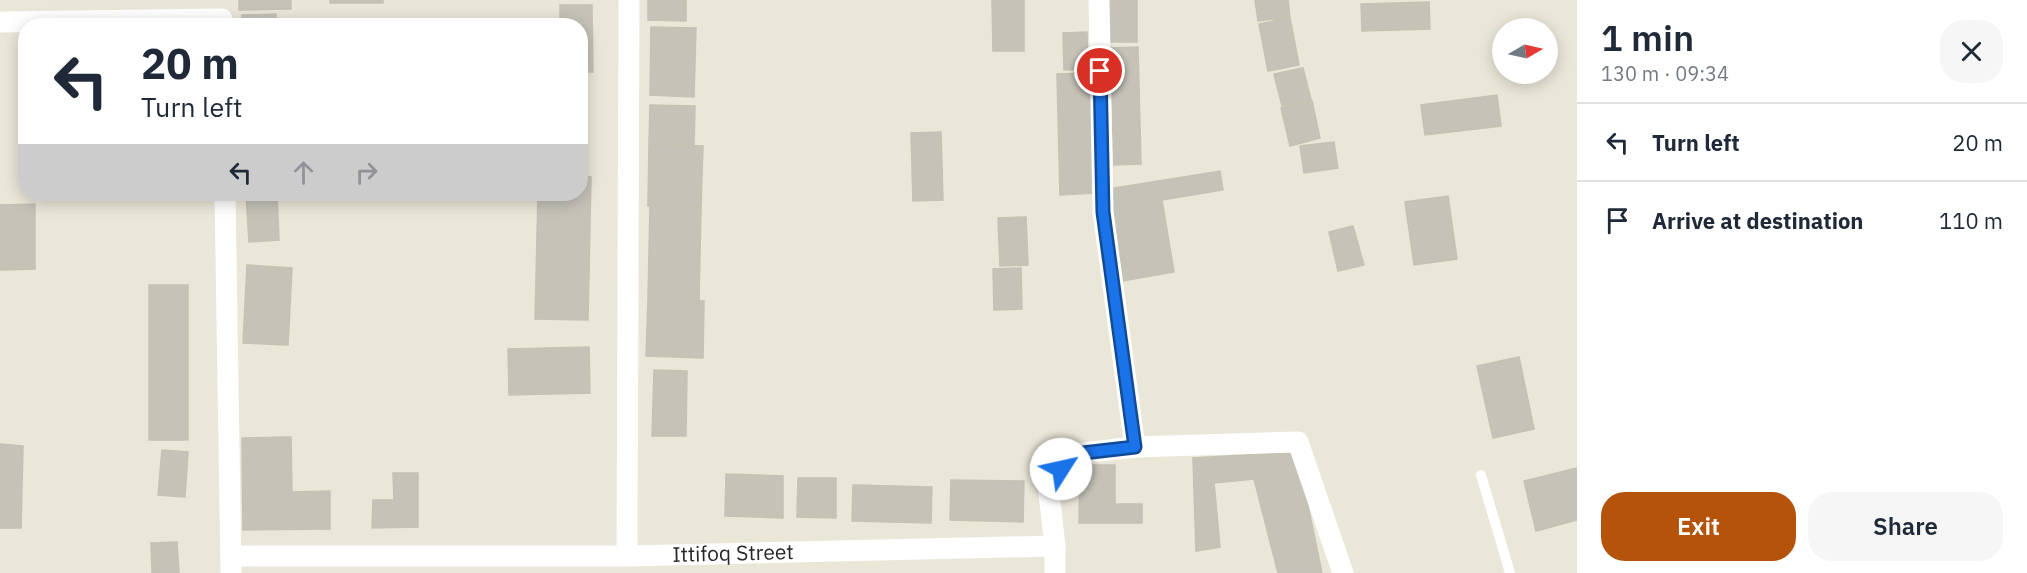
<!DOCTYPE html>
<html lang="en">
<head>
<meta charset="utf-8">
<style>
  body { margin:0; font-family:"IBM Plex Sans",sans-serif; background:#f6f6f7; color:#1f2937; height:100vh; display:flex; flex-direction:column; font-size:22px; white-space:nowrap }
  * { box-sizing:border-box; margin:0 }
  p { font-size:20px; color:#747a83 }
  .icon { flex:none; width:33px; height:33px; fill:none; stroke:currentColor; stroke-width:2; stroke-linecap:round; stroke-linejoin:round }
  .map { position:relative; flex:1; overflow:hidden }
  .sheet { display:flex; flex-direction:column; background:#fff; width:450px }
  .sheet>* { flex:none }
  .guide { position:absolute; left:18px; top:18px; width:570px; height:183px; border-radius:24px; box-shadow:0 3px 15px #0003; background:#fff; color:#1f2937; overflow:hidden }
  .needle { width:39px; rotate:81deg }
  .buttons { position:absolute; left:1492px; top:18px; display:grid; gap:12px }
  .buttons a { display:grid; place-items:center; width:66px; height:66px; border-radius:50%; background:#fff; box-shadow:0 3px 15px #0003; font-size:30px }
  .pin { position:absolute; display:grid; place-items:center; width:51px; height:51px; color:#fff; margin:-26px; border:3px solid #fff; border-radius:50%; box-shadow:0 2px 6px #0007 }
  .me { position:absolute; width:66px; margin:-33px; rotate:55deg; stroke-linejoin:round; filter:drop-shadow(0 0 4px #0008) }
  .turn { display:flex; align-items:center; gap:21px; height:126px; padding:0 24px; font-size:27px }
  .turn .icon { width:78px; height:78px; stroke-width:2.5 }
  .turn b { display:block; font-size:42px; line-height:51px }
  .lanes { display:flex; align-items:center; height:57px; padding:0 24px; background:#0003; justify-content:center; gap:30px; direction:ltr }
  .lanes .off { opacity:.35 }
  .round { display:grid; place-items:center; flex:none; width:63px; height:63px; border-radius:24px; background:#f6f6f7 }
  .summary { display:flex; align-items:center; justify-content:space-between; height:102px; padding:0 24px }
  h1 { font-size:36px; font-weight:600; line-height:45px }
  .primary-button { display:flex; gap:12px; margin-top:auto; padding:12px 24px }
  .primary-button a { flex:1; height:69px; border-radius:24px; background:#b45309; color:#fff; font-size:24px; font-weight:600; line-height:69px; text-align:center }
  .primary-button a+a { background:#f6f6f7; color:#1f2937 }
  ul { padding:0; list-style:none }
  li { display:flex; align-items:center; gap:18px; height:78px; padding:0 24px; border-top:2px solid #e0e1e3 }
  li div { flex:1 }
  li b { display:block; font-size:22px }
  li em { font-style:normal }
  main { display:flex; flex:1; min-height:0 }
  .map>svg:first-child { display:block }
  .building { fill:#c5c2b8; stroke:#c5c2b2; stroke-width:1.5 }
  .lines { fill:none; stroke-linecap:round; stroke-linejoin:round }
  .lane { stroke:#fff; stroke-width:10 }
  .street { stroke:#fff; stroke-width:21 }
  .route-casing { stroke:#114b97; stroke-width:15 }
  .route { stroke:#1a73e8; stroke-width:10 }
  .labels { text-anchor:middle; stroke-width:4.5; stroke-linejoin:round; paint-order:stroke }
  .street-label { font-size:21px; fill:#272727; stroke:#fff }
</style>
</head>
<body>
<main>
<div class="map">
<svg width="1577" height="573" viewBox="0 0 1577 573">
  <rect width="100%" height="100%" fill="#eae6d8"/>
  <path class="building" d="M239,0H291V9L239,10Z
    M330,0H383V3H330Z
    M648,0H686V21L648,20Z
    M992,0H1024V51H993Z
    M1109,0H1137V42H1109Z
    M1255,0H1288L1290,17L1258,21Z
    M1429,2L1430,29L1362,31L1361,4Z
    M560,5H592L593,72H580V26H560Z
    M276,14V26H242V15Z
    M1290,18L1299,65L1268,71L1259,24Z
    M651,27L696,28L694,97L650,95Z
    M1087,32L1088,69L1064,70L1063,33Z
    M1138,47L1141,164L1114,165L1110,48Z
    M1303,68L1311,100L1282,106L1274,74Z
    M1091,73L1095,193L1060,195L1057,74Z
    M1497,95L1501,126L1425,135L1421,105Z
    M1312,101L1320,138L1290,146L1281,108Z
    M650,105L695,106L694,145L649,144Z
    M941,132L943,200L913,201L911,133Z
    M1334,142L1338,168L1304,173L1300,146Z
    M649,144L703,146L701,207L648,206Z
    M1220,171L1223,190L1162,200L1174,272L1123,281L1108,189Z
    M580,176L591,177L588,320L535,319L538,194H580Z
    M246,194H277L279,240L249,242Z
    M1448,196L1457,259L1414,265L1405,202Z
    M35,204V269L0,270V205Z
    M650,206L701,207L699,301L648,299Z
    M1026,217L1028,265L1000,266L998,218Z
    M1353,226L1364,265L1338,271L1329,232Z
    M247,265L292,268L288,345L243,343Z
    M1021,268L1022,309L994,310L993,269Z
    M149,285H188V440H149Z
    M648,299L704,301L703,358L646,356Z
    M589,347L590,393L509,395L508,349Z
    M1519,357L1534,429L1493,438L1477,366Z
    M654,370L687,371L686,436H652Z
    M291,437L292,492L330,491V529L243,530L242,438Z
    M0,444L23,446L21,528H0Z
    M162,450L188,452L185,497L158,495Z
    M1297,452L1322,573H1278L1254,479L1214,483L1220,547L1196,551L1193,458Z
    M1080,465H1115V504H1142V523H1079Z
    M1577,468V520L1536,531L1524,481Z
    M393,473H418V527L372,528L373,500H394Z
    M726,474L783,476V518L725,516Z
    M798,478H836V518L797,517Z
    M951,480L1024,481L1023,522L950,520Z
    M853,485L932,487L931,523L852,521Z
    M177,542L179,573H152L151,543Z"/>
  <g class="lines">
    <path class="lane" d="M1481,475L1510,573"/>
    <g class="street">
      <path d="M0,22L222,19"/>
      <path d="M225,194L231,573"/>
      <path d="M1135,447L1298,442L1343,573"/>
      <path id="s1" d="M232,556H627L1055,546"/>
      <path d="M627,556L629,0"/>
      <path d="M1055,573V546L1048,484L1074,454L1135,447L1103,212L1099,0"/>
    </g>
  </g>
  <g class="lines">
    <g class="route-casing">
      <path id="route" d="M1061,469L1074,454L1135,447L1103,212L1100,71"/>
    </g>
    <use href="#route" class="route"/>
  </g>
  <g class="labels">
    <g class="street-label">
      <text dy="7" stroke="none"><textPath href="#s1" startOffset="501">Ittifoq Street</textPath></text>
    </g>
  </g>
</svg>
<div class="buttons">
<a><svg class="needle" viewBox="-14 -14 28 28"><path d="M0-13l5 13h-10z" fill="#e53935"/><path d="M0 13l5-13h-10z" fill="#747a83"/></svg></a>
</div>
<div class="pin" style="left:1100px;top:71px;background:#d93025"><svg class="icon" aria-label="arrive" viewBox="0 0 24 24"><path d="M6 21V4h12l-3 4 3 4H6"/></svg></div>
<svg class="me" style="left:1061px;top:469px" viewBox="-20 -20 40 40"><circle r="19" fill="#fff"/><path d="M0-13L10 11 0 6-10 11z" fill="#1a73e8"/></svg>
<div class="guide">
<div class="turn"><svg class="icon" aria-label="left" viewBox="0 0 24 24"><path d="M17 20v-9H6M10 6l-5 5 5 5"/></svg><div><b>20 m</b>Turn left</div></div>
<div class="lanes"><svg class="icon" aria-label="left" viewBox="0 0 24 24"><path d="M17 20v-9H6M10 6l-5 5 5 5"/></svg><svg class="icon off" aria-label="ahead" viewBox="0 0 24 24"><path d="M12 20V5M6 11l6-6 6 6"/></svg><svg class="icon off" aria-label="right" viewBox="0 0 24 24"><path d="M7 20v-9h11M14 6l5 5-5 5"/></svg></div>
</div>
</div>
<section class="sheet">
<div class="summary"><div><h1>1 min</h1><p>130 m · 09:34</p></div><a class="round"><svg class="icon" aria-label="close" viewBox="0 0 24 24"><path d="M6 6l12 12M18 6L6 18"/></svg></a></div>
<ul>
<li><svg class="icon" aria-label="left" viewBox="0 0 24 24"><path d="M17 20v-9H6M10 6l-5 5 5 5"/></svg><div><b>Turn left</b></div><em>20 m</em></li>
<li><svg class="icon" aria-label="arrive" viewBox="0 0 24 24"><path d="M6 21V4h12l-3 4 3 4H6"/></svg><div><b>Arrive at destination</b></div><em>110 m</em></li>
</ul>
<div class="primary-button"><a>Exit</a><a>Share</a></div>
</section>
</main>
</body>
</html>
